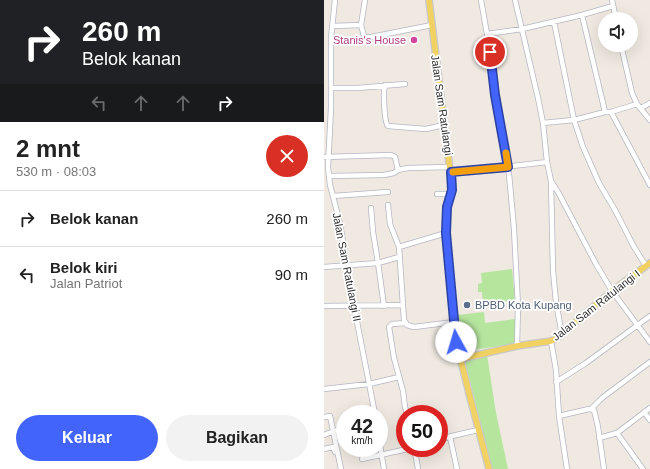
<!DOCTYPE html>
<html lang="id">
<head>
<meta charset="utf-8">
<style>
  body { margin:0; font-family:Helvetica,sans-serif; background:#f2f2f2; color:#222; height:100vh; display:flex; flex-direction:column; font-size:15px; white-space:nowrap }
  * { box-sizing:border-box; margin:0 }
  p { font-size:13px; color:#767676 }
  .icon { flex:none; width:22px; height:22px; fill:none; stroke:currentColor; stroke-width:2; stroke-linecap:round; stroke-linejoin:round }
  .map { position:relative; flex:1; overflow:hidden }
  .side { display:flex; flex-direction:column; background:#fff; width:324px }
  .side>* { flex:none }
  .guide { background:#202124; color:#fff; overflow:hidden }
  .fabs { position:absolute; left:274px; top:12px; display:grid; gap:8px }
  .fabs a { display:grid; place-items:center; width:40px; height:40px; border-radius:50%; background:#fff; box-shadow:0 4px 16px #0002; font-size:20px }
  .speed { position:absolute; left:12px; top:405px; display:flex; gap:8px; font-size:20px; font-weight:700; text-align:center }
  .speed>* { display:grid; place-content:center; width:52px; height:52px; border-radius:50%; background:#fff; box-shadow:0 4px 16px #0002; line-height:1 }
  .speed small { font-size:10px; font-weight:400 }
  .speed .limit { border:6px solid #d22; background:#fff; color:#111 }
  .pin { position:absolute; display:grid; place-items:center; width:34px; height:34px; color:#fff; margin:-17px; border:2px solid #fff; border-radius:50%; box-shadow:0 1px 4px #0007 }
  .me { position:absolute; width:44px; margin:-22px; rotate:354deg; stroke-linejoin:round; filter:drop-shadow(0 0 3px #0008) }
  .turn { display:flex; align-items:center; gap:14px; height:84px; padding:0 16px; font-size:18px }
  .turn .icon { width:52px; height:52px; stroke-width:2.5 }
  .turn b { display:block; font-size:28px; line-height:34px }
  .lanes { display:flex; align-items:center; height:38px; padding:0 16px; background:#0003; justify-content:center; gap:20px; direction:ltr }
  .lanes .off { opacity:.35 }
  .round { display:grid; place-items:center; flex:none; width:42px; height:42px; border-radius:21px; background:#f2f2f2 }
  .headline { display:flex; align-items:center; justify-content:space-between; height:68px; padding:0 16px }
  h1 { font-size:24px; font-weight:600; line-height:30px }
  .action { display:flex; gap:8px; margin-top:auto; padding:8px 16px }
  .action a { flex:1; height:46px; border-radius:24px; background:#4264fb; color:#fff; font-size:16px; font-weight:600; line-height:46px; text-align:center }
  .action a+a { background:#f2f2f2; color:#222 }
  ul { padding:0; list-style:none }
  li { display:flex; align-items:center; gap:12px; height:56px; padding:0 16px; border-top:1px solid #e0e0e0 }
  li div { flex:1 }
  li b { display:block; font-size:15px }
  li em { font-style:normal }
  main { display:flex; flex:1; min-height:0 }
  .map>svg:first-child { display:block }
  .green { fill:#b6e59e }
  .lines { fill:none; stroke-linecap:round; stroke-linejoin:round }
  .minor-casing { stroke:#b4b7c1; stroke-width:6 }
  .major-casing { stroke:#c9c9c9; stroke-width:8 }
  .minor { stroke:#fff; stroke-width:4.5 }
  .major { stroke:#f2d163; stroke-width:5.5 }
  .route-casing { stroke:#2b41a3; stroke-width:10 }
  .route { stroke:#4264fb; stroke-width:7 }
  .slow { stroke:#f59e0b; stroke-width:7 }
  .hotel-dot { fill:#d1479c; stroke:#fff; stroke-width:1.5 }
  .service-dot { fill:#5c6f8a; stroke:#fff; stroke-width:1.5 }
  .labels { text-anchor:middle; stroke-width:3.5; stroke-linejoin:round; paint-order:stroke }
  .hotel-label { font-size:11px; fill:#b23c85; stroke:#fff; text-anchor:end }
  .street-label { font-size:11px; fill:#2e2e2e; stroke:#fff }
  .service-label { font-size:11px; fill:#4e5e75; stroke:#fff; text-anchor:start }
</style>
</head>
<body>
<main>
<section class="side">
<div class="guide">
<div class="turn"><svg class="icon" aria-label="right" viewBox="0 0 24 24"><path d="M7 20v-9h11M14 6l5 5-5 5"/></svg><div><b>260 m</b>Belok kanan</div></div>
<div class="lanes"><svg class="icon off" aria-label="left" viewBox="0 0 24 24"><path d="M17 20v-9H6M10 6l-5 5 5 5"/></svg><svg class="icon off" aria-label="ahead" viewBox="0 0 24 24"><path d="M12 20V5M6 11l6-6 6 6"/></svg><svg class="icon off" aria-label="ahead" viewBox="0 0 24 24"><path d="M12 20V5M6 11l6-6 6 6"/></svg><svg class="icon" aria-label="right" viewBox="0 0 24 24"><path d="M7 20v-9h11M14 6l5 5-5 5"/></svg></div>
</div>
<div class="headline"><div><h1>2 mnt</h1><p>530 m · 08:03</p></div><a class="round" style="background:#d93025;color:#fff"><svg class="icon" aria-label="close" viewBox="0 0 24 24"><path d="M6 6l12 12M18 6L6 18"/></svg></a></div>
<ul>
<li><svg class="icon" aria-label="right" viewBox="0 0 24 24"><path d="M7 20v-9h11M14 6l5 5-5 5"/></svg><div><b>Belok kanan</b></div><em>260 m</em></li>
<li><svg class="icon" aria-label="left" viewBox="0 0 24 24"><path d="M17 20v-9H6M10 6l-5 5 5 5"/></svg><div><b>Belok kiri</b><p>Jalan Patriot</p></div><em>90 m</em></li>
</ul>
<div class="action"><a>Keluar</a><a>Bagikan</a></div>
</section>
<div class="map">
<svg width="326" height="469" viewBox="0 0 326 469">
  <rect width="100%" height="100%" fill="#efe9e1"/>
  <path class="green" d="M188,269L191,300L159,305L158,292H154V284L158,283L157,273Z
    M160,312L161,323L191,319L192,344L140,351L137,344L133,315Z
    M163,355L172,413L184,469H168L141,361Z"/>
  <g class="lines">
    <g class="minor-casing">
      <path id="minor" d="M11,0L7,38V108L4,167L6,185L16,223L26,286L51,414
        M157,0L163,34L171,95L185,174L190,229L194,306L193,346
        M191,0L214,98L219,123L223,162L227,181L229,271L232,302L238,335
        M288,0L292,19
        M258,15L289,6
        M230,22L250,120L259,147L275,183L291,210L310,247L322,266
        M37,25L40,36L42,38L108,25
        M8,26L37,25L41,0
        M163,34L198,29L258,15L281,112
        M297,45L308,93L313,104L326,120
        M61,85C59,91 60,122 64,126L102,129L120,125
        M7,88H34L81,84
        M317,108L326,103
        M287,112L326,185
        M219,123L250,120L281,112H287L313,104
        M0,157L67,155L71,157L74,170
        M127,171L136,172L223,162
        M5,176L60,175L70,173L74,170L84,168L126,167
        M227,181L234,192L272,264L288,291L326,342
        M113,194H127
        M9,196L64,192
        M64,205L66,224L75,247
        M47,208L49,232L54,263L75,257
        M122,233L75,247L80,320L83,325L90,327L130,322
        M0,267L54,263L60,306
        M0,306L79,305
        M82,323L68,324L65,327L70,358L79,391L81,407L83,414
        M227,341L232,370L235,416L243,469
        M232,382L262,363L326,316
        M0,389L45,384L75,377
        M267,409L278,398L326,362
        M320,412L326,420
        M235,416L265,409L270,410L274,427L280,469
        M0,417L6,416L17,469
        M293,433L319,469
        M0,435L21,427
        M126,437L133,469
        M275,438L293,433L326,408
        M55,439L60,469
        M115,439L154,430
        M89,448L92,457L94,469
        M0,449L9,447L11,452
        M38,459L88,448"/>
    </g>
    <g class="major-casing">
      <path id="major" d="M105,0L128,187L123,207L122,233L131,331L134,349L147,401L165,469
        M136,359L193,346L227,341L233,338L288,291L326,263"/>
    </g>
    <use href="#minor" class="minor"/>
    <use href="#major" class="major"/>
  </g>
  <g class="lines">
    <g class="route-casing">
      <path id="route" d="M132,342L122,233L123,207L128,190L127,172L184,167L171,95L166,52"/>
    </g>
    <use href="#route" class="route"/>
    <path class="slow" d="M129,172L184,167L182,153"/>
  </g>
  <circle class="hotel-dot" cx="90" cy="40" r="4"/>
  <circle class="service-dot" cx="143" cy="305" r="4"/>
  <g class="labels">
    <g class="hotel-label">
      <text x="82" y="44">Stanis's House</text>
    </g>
    <g class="street-label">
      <text transform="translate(118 105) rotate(82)" y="4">Jalan Sam Ratulangi</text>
      <text transform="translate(23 267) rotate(79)" y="4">Jalan Sam Ratulangi II</text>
      <text transform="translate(272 305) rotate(-38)" y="4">Jalan Sam Ratulangi I</text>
    </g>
    <g class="service-label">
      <text x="151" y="309">BPBD Kota Kupang</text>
    </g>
  </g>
</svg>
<div class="fabs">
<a><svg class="icon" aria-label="sound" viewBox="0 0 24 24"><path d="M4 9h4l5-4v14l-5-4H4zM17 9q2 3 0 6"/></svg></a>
</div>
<div class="speed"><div>42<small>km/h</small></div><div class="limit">50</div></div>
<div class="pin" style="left:166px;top:52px;background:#d93025"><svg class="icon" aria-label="arrive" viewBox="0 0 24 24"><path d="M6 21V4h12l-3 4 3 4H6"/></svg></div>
<svg class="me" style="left:132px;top:342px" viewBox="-20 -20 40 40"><circle r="19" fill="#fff"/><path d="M0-13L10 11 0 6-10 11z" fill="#4264fb"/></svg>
</div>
</main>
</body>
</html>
